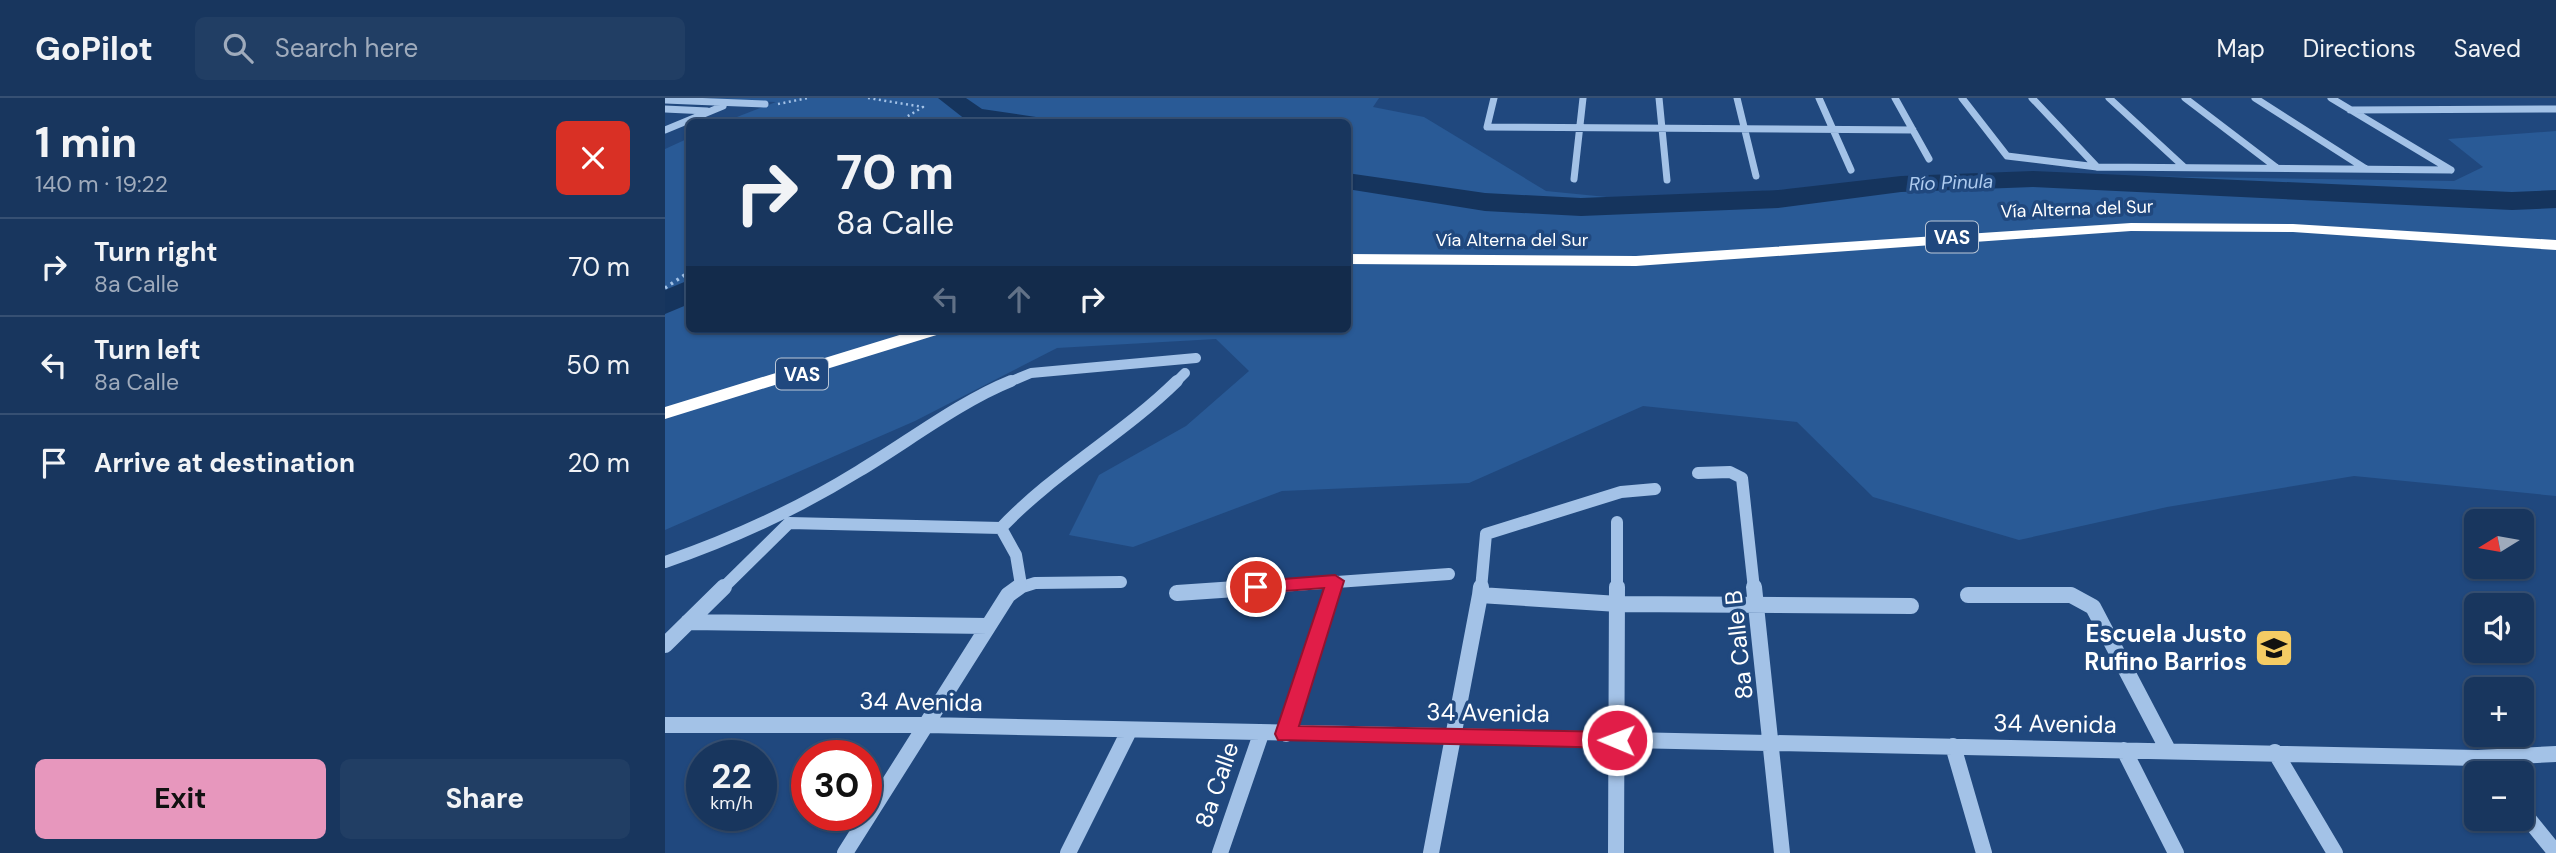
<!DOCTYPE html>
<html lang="en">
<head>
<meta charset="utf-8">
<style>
  body { margin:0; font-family:"DM Sans",sans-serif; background:#213e64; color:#f1f3f6; height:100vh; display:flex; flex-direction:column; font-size:26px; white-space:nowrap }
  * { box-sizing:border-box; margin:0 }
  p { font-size:23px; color:#9fabbc }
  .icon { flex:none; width:38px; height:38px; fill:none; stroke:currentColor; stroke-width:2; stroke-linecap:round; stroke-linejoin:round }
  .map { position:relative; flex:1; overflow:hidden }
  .panel { display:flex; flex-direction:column; background:#18365e; width:665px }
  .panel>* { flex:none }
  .banner { position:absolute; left:21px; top:21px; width:665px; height:214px; border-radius:10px; box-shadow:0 2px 5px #0004,0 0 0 2px #365073; background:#18365e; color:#f1f3f6; overflow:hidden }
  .needle { width:46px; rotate:259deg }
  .buttons { position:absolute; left:1799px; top:411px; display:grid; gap:14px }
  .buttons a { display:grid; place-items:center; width:70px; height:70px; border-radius:10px; background:#18365e; box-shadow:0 2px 5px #0004,0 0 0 2px #365073; font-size:35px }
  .speed { position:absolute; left:21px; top:642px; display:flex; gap:14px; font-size:35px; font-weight:700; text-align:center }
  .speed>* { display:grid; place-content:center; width:91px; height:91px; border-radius:50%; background:#18365e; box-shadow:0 2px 5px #0004,0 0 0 2px #365073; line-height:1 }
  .speed small { font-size:18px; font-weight:400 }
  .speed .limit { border:10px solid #d22; background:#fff; color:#111 }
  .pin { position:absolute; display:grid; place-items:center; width:60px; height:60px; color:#fff; margin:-30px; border:4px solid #fff; border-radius:50%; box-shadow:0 2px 7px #0007 }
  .me { position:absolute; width:77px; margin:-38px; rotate:271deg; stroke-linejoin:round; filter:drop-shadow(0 0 5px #0008) }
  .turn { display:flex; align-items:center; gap:24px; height:147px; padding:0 35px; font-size:32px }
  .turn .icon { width:91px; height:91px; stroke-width:2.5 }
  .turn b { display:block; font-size:49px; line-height:60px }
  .lanes { display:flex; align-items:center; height:66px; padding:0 35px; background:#0003; justify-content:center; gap:35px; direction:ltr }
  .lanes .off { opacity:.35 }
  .round { display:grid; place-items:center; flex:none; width:74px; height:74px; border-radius:10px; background:#213e64 }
  .overview { display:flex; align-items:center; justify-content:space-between; height:119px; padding:0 35px }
  h1 { font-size:42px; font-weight:700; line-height:52px }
  .action { display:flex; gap:14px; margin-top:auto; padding:14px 35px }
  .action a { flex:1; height:80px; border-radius:10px; background:#e797bd; color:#111; font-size:28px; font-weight:700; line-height:80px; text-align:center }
  .action a+a { background:#213e64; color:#f1f3f6 }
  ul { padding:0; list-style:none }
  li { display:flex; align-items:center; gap:21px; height:98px; padding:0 35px; border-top:2px solid #365073 }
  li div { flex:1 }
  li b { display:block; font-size:26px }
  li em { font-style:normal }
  header { display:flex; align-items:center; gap:42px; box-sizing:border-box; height:98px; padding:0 35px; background:#18365e; border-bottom:2px solid #365073 }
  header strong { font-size:33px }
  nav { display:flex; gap:38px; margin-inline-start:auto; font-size:24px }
  .search { width:490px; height:63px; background:#213e64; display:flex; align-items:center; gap:18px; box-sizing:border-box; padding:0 24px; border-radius:10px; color:#9fabbc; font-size:26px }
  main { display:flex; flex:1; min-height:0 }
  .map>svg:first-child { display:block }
  .green { fill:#295a96 }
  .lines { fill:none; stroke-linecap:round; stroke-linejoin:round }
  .river { fill:#15345d; fill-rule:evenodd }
  .path-far1 { stroke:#a3c2e7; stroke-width:2.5; stroke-dasharray:2 3.5; stroke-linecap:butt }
  .path { stroke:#a3c2e7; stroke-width:3.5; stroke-dasharray:2.5 4.5; stroke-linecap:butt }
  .minor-far3 { stroke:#a3c2e7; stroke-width:7 }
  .minor-far2 { stroke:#a3c2e7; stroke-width:10 }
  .minor-far1 { stroke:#a3c2e7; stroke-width:12 }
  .minor { stroke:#a3c2e7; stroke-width:16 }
  .highway { fill:#fff; fill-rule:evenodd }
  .route { fill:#e11d48; stroke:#92132f; stroke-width:2 }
  .labels { text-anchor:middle; stroke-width:7; stroke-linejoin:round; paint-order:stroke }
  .far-street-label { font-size:18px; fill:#fff; stroke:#20487e }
  .far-water-label { font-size:19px; font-style:italic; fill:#afccef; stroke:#20487e }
  .shield { fill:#20487e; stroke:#bcc8d8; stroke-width:2 }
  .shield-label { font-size:19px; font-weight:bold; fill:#fff }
  .near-poi-label { font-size:24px; font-weight:bold; fill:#fff; stroke:#20487e; text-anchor:end }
  .near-street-label { font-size:24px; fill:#fff; stroke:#20487e }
</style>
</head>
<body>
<header>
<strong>GoPilot</strong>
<div class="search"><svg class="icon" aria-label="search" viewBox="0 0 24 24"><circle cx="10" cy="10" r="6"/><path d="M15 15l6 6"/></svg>Search here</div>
<nav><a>Map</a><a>Directions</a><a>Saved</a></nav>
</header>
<main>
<section class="panel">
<div class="overview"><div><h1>1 min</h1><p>140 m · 19:22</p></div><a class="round" style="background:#d93025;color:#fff"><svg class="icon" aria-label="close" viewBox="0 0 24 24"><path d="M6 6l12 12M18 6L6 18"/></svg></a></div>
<ul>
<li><svg class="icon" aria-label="right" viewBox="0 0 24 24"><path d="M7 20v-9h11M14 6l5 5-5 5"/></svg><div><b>Turn right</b><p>8a Calle</p></div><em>70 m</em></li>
<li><svg class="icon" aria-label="left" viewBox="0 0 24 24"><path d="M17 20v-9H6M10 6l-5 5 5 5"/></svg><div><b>Turn left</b><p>8a Calle</p></div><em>50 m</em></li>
<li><svg class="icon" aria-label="arrive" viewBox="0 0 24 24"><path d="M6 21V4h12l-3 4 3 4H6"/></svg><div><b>Arrive at destination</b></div><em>20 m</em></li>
</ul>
<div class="action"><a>Exit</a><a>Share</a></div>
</section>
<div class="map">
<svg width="1891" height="755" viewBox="0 0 1891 755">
  <rect width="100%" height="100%" fill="#20487e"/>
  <path class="green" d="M0,0H714L708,9L759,19L881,93L972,102L1336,76L1789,83L1818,69L1783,41L1891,33V398L1689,378L1502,409L1354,442L1208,399L1132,324L978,308L804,385L617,393L468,449L404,437L434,377L521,328L584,273L551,241L392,250L250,323L0,432V51L24,40V231H682V24H59L111,4Z"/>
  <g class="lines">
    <path class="river" d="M273,0H301L317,11L371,19L374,24H310L301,22Z
      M1368,73L1847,94L1891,92V110L1847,112L1368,89L1236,94L1113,110L916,118L820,113L682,91V75L820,95L916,100L1113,92L1236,78Z
      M24,182V206L0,216V192Z"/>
    <path class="path-far1" d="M203,0L258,9L233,24
      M113,6L143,0"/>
    <path class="path" d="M0,190L24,174"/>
    <path class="minor-far3" d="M829,0L822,29L1248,32
      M994,0L1002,82
      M1072,0L1091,78
      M1154,0L1186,72
      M1230,0L1264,61
      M1297,0L1342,58L1432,69L1786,72
      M1367,0L1432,69
      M1444,0L1519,69
      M1520,0L1612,70
      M1590,0L1701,71
      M1666,0L1786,72
      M0,2L100,6
      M0,11L42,13
      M1685,12L1891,11
      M0,32L58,8
      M909,81L918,0"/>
    <path class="minor-far2" d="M342,285L366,275L531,260
      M510,285L520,275"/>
    <path class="minor-far1" d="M1033,375L1065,374L1077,380L1089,491
      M336,430L351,457L356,487
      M0,464C67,441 134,410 194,373C241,345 296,303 346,283
      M57,491L124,425L336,430C389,374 457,337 512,283
      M351,491L370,485L456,484
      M574,491L784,476
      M668,491L670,483
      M816,491L821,436L956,394L990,391
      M952,491V424"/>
    <path class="minor" d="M816,489L815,497L953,506L1246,508
      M1089,489L1117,755
      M512,495L600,489
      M1303,497H1406L1428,509L1503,652
      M23,524L323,528
      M0,547L59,489
      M0,627H262L1813,660L1891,656
      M621,636L668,489
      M1288,648L1319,755
      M1459,652L1511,755
      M1610,654L1670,755
      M1813,660L1826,676
      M1857,713L1891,755
      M180,755L343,497L354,489
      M403,755L464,633
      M555,755L596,636
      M766,755L815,497
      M951,755L952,489"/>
    <path class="highway" d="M1466,125L1628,126L1891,142V152L1628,134L1466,133L971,168L682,166V156L971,158Z
      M254,231H281L278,235L0,321V309Z"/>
  </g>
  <path class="route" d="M670,477L679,483L634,628L952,634L959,636L963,642L959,648L952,650L613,642L610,636L659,490L591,495L582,489L591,483Z"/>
  <defs>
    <g id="school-square" transform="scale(2.0125)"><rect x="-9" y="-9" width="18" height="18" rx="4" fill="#f5cc64" stroke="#20487e"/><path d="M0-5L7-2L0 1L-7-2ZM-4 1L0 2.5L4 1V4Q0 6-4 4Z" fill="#111"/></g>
  </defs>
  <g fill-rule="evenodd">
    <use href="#school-square" x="1609" y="550"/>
  </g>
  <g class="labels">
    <g class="far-street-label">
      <text transform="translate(1412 111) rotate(-2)" y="6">Vía Alterna del Sur</text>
      <text x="847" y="148">Vía Alterna del Sur</text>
    </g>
    <g class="far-water-label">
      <text transform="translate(1286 84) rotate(-2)" y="7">Río Pinula</text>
    </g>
    <g class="shield">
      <rect x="1261" y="123.5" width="52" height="31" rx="5"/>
      <rect x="111" y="260.5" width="52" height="31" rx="5"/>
    </g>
    <g class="shield-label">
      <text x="1287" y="146">VAS</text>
      <text x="137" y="283">VAS</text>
    </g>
    <g class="near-poi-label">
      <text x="1582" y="544">Escuela Justo<tspan x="1582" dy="28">Rufino Barrios</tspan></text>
    </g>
    <g class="near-street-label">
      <text transform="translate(1074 547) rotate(-96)" y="8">8a Calle B</text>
      <text transform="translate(256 604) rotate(1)" y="8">34 Avenida</text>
      <text transform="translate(823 615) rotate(1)" y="8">34 Avenida</text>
      <text transform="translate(1390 626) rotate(1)" y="8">34 Avenida</text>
      <text transform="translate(552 687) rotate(-71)" y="8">8a Calle</text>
    </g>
  </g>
</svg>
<div class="buttons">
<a><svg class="needle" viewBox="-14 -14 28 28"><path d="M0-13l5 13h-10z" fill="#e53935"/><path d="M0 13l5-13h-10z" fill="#9fabbc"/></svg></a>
<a><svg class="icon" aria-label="sound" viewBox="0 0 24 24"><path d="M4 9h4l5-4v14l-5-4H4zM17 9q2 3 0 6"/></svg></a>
<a>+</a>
<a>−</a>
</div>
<div class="speed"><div>22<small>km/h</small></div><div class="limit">30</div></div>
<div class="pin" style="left:591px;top:489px;background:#d93025"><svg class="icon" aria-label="arrive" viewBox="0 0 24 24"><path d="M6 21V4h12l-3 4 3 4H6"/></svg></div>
<svg class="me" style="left:952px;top:642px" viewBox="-20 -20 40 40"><circle r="17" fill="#e11d48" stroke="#fff" stroke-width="3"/><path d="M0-11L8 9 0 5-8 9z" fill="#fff"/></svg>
<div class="banner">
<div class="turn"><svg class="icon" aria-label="right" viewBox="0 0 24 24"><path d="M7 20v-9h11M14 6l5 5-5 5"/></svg><div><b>70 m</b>8a Calle</div></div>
<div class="lanes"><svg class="icon off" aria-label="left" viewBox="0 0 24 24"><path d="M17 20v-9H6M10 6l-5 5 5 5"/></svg><svg class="icon off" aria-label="ahead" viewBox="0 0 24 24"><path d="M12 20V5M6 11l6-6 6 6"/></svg><svg class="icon" aria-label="right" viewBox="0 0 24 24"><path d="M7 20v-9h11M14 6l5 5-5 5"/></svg></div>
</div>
</div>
</main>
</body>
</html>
